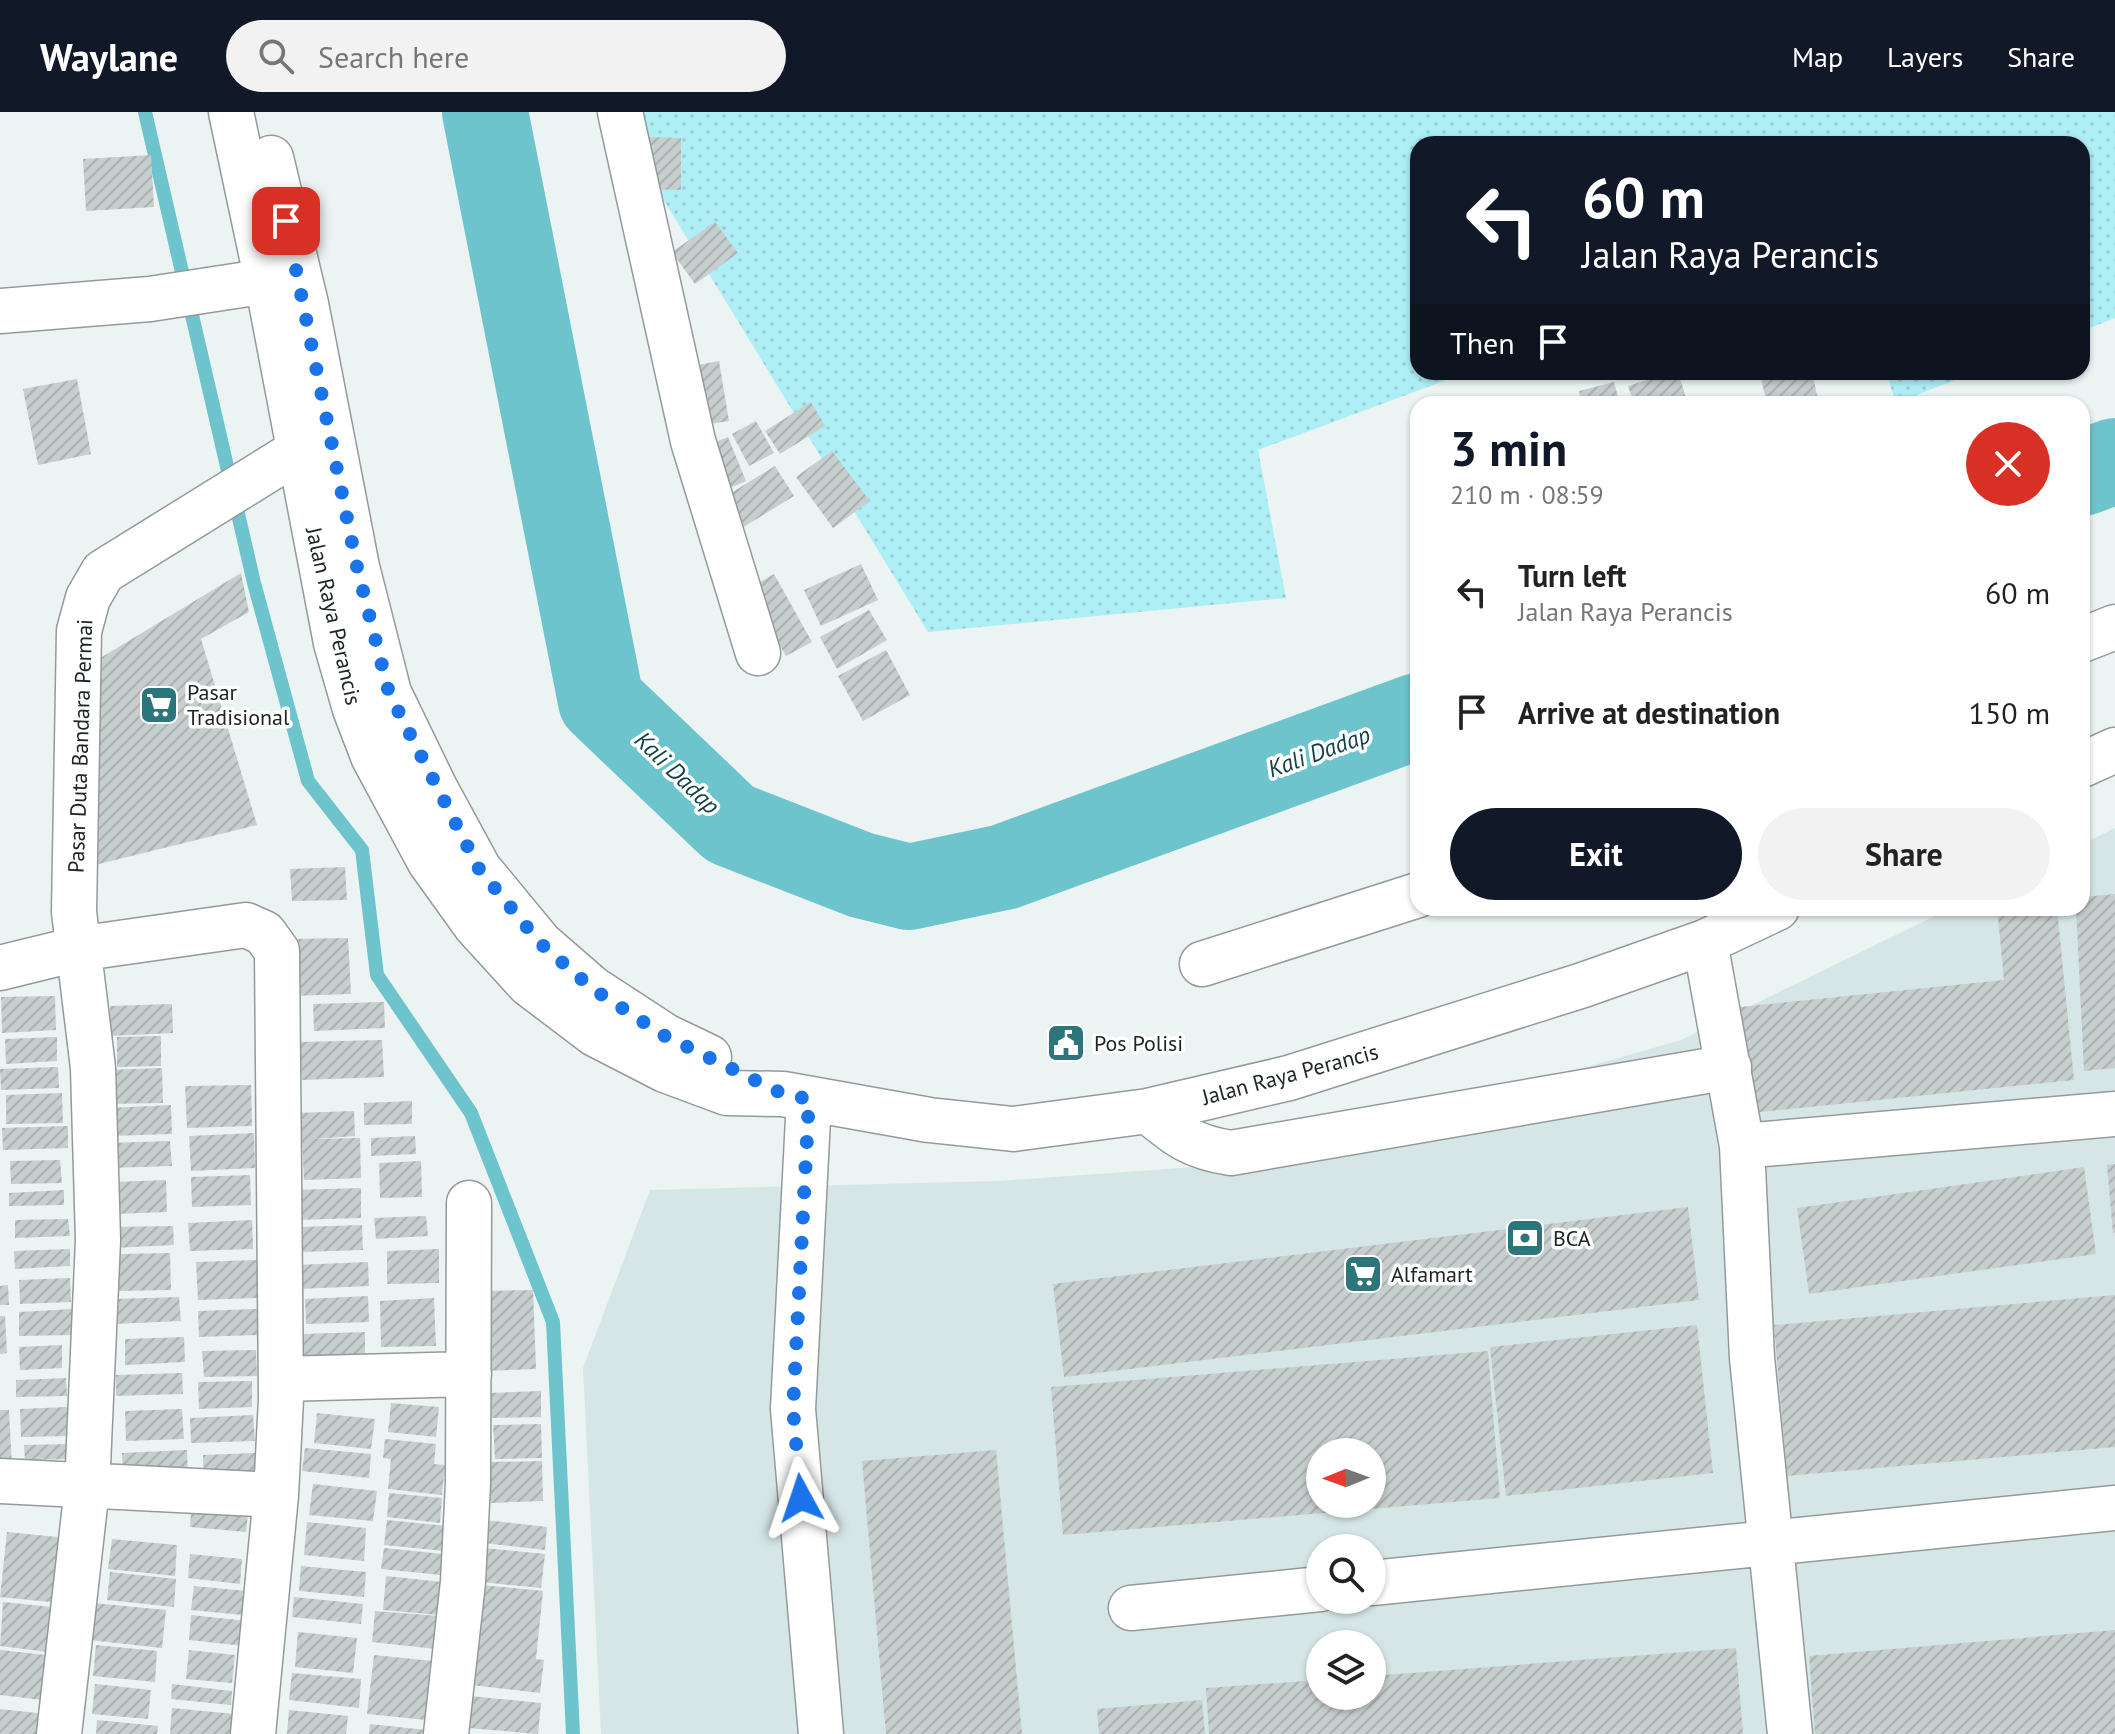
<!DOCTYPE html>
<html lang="en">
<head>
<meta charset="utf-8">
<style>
  body { margin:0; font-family:"PT Sans",sans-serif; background:#f2f2f2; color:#222; height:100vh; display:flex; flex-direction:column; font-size:30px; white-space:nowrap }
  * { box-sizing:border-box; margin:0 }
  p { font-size:26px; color:#767676 }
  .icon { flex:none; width:44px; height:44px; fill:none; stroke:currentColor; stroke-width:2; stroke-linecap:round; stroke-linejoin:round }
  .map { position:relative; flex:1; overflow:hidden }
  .details { position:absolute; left:1410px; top:284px; width:680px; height:520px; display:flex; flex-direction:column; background:#fff; border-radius:24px; box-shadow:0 2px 6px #0004 }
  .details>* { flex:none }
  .banner { position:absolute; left:1410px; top:24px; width:680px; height:244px; border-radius:24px; box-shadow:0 2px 6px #0004; background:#111827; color:#fff; overflow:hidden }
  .needle { width:52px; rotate:269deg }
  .tools { position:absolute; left:1306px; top:1326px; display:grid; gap:16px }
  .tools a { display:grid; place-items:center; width:80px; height:80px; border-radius:50%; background:#fff; box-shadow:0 2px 6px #0004; font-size:40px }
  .pin { position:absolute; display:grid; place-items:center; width:68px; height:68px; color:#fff; margin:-34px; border-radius:16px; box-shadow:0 4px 12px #0006 }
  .me { position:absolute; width:88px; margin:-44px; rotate:355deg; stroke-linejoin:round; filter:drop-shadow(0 0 6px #0008) }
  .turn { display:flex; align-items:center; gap:28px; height:168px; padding:0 40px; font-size:36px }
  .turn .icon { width:104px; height:104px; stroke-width:2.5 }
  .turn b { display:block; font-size:56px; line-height:68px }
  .then { display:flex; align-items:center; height:76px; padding:0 40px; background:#0003; gap:16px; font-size:30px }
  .round { display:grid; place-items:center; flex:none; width:84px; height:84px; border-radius:42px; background:#f2f2f2 }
  .headline { display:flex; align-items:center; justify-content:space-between; height:136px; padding:0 40px }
  h1 { font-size:48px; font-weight:800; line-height:60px; color:#111827 }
  .cta { display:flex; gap:16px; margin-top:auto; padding:16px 40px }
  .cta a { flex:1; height:92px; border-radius:48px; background:#111827; color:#fff; font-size:32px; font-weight:800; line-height:92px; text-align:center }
  .cta a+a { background:#f2f2f2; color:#222 }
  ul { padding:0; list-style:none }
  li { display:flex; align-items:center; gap:24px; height:120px; padding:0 40px }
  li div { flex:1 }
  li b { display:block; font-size:30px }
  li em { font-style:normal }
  header { display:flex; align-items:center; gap:48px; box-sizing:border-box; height:112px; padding:0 40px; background:#111827; color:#fff }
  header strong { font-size:38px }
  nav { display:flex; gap:44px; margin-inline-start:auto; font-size:28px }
  .search { width:560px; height:72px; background:#f2f2f2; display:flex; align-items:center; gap:20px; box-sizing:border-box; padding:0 28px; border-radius:44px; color:#767676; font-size:30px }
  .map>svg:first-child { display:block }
  .built { fill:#d6e6e7; fill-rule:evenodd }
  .grass { fill:url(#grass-dots) }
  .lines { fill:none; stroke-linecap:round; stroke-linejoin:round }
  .stream { stroke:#6ec4cc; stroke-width:14 }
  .river { stroke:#6ec4cc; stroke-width:86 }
  .building { fill:url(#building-hatch); fill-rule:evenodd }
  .minor-casing { stroke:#949a9b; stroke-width:47 }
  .minor { stroke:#fff; stroke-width:44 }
  .route { stroke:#1a73e8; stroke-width:14; stroke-dasharray:0 25.2 }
  .labels { text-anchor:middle; stroke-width:7; stroke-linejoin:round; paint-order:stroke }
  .street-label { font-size:22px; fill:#222525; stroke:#fdffff }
  .poi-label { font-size:22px; fill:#222525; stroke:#fdffff; text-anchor:start }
  .water-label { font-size:24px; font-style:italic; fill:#174144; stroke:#fdffff }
</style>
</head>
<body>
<header>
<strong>Waylane</strong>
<div class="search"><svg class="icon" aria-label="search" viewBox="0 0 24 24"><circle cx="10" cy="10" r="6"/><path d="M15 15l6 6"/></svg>Search here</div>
<nav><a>Map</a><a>Layers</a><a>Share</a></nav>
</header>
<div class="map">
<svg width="2115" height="1622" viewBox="0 0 2115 1622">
  <defs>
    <pattern id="grass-dots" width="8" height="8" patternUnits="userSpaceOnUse" patternTransform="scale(2)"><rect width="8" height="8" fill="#aeeff5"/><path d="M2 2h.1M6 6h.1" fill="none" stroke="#95cdd2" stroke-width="1.8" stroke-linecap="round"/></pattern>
    <pattern id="building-hatch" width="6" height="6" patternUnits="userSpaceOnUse" patternTransform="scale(2)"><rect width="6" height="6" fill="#c7cece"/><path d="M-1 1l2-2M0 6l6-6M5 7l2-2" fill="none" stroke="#abb1b1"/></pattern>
  </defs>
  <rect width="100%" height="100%" fill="#ecf3f3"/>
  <path class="built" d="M2115,716V1622H601L583,1256L650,1078L997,1069L1251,1051L1681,928L1951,796H2082V732ZM1320,1340H1372V1392H1320ZM1320,1436H1372V1488H1320ZM1320,1532H1372V1584H1320Z"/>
  <path class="grass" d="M631,0H2115V206L2082,219V32H1418V260H1468L1258,338L1286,486L928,520L638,46Z
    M1886,260H1976L1896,291Z"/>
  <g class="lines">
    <path class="stream" d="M145,0L254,471L308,669L362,738L377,863L471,1001L553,1210L573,1622"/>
    <path class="river" d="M485,0L601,589L730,712L861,763L909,775L1004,755L1418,604
      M2082,361L2115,349"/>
  </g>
  <path class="building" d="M647,25L681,26V78L646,77Z
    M151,43L154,95L86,99L83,47Z
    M715,110L738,141L695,172L672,140Z
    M719,249L729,309L697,314L687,255Z
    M1672,260H1678L1688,292H1634L1628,274Z
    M1766,260H1812L1819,292H1767L1760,262Z
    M77,267L91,342L38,353L23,277Z
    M1614,270L1620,292H1582L1579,279Z
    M811,290L825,314L780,342L765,319Z
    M756,309L774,341L749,354L732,322Z
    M728,325L746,369L718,381L700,336Z
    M832,339L870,389L833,416L796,365Z
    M775,354L794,384L737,419L718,389Z
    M861,452L878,488L821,514L804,478Z
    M241,461L249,500L201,527L257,713L91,754L97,548Z
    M774,462L812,530L786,544L748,477Z
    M869,498L887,528L837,557L820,525Z
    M886,538L910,583L863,609L838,564Z
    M345,755L347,788L292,789L290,757Z
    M2115,782V956L2084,959L2076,796H2082V785Z
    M1997,796H2057L2074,968L1750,1001L1740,895L2004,868Z
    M348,826L351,882L291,884L289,827Z
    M55,884L56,918L2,921L1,885Z
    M384,890L385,916L314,919L313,892Z
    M172,892L173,921L110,924V894Z
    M161,924V954L117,955V925Z
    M57,925V949L6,952L5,927Z
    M382,928L384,965L302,968L300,930Z
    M58,955L59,976L1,978L0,957Z
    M162,956L163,991L107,992L106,958Z
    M251,973L252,1014L187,1016L185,974Z
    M62,981L63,1011L6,1012V983Z
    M412,989V1012L364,1013V991Z
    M171,993L172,1022L110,1024L108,996Z
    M354,999L355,1024L312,1027L360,1026L361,1066L304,1068L302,1027H296L295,1001Z
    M68,1014V1036L3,1038L2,1016Z
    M254,1021L255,1056L191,1059L189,1024Z
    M415,1024L416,1042L371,1044V1026Z
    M170,1029L172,1054L109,1056L108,1031Z
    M60,1048L62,1071L11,1072L10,1049Z
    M421,1049L422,1085L380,1086L379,1051Z
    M2115,1052V1121L2113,1122L2107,1053Z
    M2084,1055L2096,1142L1809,1182L1797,1096Z
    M250,1063L251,1093L192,1095L191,1065Z
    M166,1068L167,1100L116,1102L114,1070Z
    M361,1076V1106L295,1108L294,1078Z
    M64,1078V1093L9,1094V1081Z
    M1688,1095L1699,1188L1064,1265L1053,1172Z
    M426,1104L428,1124L376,1127L374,1106Z
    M68,1107L70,1124L15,1126V1108Z
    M252,1108L253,1137L190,1139L188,1111Z
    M362,1113L363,1138L301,1140L300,1115Z
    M173,1114L174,1133L113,1136V1115Z
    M70,1137V1154L15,1157L14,1139Z
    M439,1137V1171L387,1172V1139Z
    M170,1141L171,1178L117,1179L116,1142Z
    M258,1148L259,1186L198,1188L196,1150Z
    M368,1150L369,1174L298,1177L296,1153Z
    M70,1166L71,1190L20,1192L19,1168Z
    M8,1173L9,1193H0V1174Z
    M533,1178L536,1257L485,1259L482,1179Z
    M2115,1183V1335L1787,1364L1774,1213Z
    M368,1184L369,1210L306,1212L305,1187Z
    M179,1185L181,1209L114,1212L113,1187Z
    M434,1186L436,1234L381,1235L380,1189Z
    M72,1197L74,1223L19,1224V1200Z
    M257,1197V1223L199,1225L198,1199Z
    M0,1204H5L7,1241L0,1242Z
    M1697,1213L1713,1361L1506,1384L1490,1235Z
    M365,1220V1244L304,1246L302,1222Z
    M184,1225L185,1250L125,1253V1227Z
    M62,1233V1256L20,1258L19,1235Z
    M256,1238L257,1264L204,1265L202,1239Z
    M1488,1239L1500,1386L1063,1423L1051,1275ZM1320,1340H1372V1392H1320Z
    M182,1261L183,1282L116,1284V1263Z
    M66,1266L67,1284L16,1285V1268Z
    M252,1269V1295L199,1297L198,1270Z
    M541,1279V1305L489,1306V1281Z
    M391,1291L439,1295L436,1325L388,1320Z
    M67,1295L68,1324L21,1325L20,1297Z
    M182,1297L184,1327L126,1329L125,1299Z
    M0,1298H9L12,1355H0Z
    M317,1301L375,1307L371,1337L314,1331Z
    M253,1303L255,1329L191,1331L190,1306Z
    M541,1312L542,1346L495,1347L493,1313Z
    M385,1327L436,1332L434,1352L445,1353L442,1383L388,1377L391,1347L383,1346Z
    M67,1332L68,1347L25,1348L24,1333Z
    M305,1336L371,1342L369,1366L302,1359Z
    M187,1338L188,1368L123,1370L122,1341Z
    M996,1338L1022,1622H886L862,1349Z
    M255,1341V1372L204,1374L203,1343Z
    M542,1349L543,1389L491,1391L490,1350Z
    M313,1372L377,1379L373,1409L309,1403Z
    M389,1381L442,1386L440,1411L387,1405Z
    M192,1387L249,1393L246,1420L190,1415Z
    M387,1408L447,1414L444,1439L384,1433Z
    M485,1408L547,1415L545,1438L483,1431Z
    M307,1410L366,1416L364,1449L304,1443Z
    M7,1420L67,1426L60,1491L0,1485Z
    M112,1427L177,1433L175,1464L108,1457Z
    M384,1436L443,1442L441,1463L381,1457Z
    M484,1436L545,1442L541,1476L481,1470Z
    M190,1442L242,1447L240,1472L188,1466Z
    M301,1454L366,1460L364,1485L299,1479Z
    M110,1460L176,1467L174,1495L107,1488Z
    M386,1464L442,1470L439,1503L383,1498Z
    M481,1473L543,1479L536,1547L544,1548L540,1581L471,1573Z
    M194,1474L246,1479L243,1503L191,1498Z
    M294,1485L363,1492L361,1512L292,1505Z
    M3,1490L52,1495L48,1540L0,1534Z
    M93,1491L166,1498L162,1536L89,1528Z
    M375,1499L439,1504L436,1537L372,1530Z
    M191,1503L247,1509L244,1534L189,1528Z
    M2115,1518V1622H1815L1809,1544Z
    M298,1520L357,1526L353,1561L295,1555Z
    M96,1533L157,1539L155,1570L93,1564Z
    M1736,1536L1743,1622H1209L1206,1576L1320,1568V1584H1372V1564Z
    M0,1538L55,1544L51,1589L0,1583Z
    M189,1538L235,1543L232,1571L186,1567Z
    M374,1543L432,1549L426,1608L367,1602Z
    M292,1561L361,1567L359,1596L289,1588Z
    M95,1572L151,1578L148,1607L92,1602Z
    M172,1572L232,1579L231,1593L171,1587Z
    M471,1584L541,1591L538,1622L468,1616Z
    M1202,1588L1205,1622H1099L1097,1597Z
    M172,1596L234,1602L232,1622H170Z
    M0,1597L46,1602L44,1622H0Z
    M289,1598L348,1604L346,1622H287Z
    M97,1608L158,1614L157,1622H96Z
    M370,1612L435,1619V1622H369Z"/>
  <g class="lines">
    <g class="minor-casing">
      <path id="minor" d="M231,0L267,169L336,531L355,597L373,644L430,750L476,814L529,872L595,922L665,958L727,981L783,982L929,1008L1013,1017L1148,999L1289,966L1583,873L1705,830L1777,796
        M620,0L693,329L758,541
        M271,46L306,192L357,455L389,581L435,676L479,757L540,831L593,877L665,924L709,945
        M0,199L150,187L267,169
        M2082,528L2115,515
        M2082,653L2115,638
        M1705,830L1742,1034L1752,1246L1790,1622
        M1202,852L1418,783
        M0,856L77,837L246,813L264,821L277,839L281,1287L276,1383L253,1622
        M809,987L793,1297L821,1622
        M1148,999C1178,1024 1192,1035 1231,1041L1729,955
        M1742,1034L2115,1002
        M281,1267L469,1262
        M0,1369L276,1383
        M1372,1471L2115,1396
        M1131,1496L1320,1477
        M59,1622L87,1376L98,1128L93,956L74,800L79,519L88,486L103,460L298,339L332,334
        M446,1622L463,1470L468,1371L469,1091"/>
    </g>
    <use href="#minor" class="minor"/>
  </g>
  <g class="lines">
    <path class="route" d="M286,109L357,455L389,581L479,757L540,831L593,877L665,924L783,982L809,987L793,1297L801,1386"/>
  </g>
  <defs>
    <g id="supermarket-square" transform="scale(2)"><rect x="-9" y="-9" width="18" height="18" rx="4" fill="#2c757b" stroke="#fdffff"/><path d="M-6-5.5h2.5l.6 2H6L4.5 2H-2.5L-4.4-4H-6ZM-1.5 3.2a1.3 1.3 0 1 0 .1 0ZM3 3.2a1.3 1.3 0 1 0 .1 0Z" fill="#fff"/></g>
    <g id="civic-square" transform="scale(2)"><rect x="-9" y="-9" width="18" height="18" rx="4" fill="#2c757b" stroke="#fdffff"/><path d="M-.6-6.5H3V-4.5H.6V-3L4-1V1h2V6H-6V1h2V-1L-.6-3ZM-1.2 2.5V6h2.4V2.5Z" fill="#fff"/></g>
    <g id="bank-square" transform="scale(2)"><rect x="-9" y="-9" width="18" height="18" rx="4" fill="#2c757b" stroke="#fdffff"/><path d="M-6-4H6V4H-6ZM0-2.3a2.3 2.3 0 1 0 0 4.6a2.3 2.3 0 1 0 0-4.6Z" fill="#fff"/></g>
  </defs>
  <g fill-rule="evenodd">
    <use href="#supermarket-square" x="159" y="593"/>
    <use href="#civic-square" x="1066" y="931"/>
    <use href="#bank-square" x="1525" y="1126"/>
    <use href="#supermarket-square" x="1363" y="1162"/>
  </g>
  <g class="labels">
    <g class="street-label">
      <text transform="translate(334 504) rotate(77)" y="8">Jalan Raya Perancis</text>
      <text transform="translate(80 634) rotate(-88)" y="8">Pasar Duta Bandara Permai</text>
      <text transform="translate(1290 962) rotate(-15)" y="8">Jalan Raya Perancis</text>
    </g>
    <g class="poi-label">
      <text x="187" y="588">Pasar<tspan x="187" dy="25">Tradisional</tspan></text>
      <text x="1094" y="939">Pos Polisi</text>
      <text x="1553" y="1134">BCA</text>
      <text x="1391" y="1170">Alfamart</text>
    </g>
    <g class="water-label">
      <text transform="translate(1319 640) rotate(-20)" y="8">Kali Dadap</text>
      <text transform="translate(677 661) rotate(44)" y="8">Kali Dadap</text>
    </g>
  </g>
</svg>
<div class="tools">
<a><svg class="needle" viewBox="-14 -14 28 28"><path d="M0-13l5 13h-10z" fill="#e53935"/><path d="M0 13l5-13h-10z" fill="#767676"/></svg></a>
<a><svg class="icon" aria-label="search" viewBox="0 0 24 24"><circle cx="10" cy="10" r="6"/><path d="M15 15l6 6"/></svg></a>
<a><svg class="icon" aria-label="layers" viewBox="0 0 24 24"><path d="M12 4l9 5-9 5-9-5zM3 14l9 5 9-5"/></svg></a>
</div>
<div class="pin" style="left:286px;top:109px;background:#d93025"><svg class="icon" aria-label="arrive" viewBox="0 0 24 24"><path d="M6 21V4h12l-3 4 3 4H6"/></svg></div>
<svg class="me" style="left:801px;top:1386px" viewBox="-20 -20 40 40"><path d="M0-17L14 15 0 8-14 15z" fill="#1a73e8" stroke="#fff" stroke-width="4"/></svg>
<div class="banner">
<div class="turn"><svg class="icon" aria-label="left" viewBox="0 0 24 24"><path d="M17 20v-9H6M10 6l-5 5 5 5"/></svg><div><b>60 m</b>Jalan Raya Perancis</div></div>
<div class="then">Then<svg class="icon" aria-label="arrive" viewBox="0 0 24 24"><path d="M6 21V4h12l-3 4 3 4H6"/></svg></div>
</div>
<section class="details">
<div class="headline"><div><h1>3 min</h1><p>210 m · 08:59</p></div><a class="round" style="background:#d93025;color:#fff"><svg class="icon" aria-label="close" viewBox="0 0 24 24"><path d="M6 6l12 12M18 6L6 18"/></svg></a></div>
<ul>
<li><svg class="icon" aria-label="left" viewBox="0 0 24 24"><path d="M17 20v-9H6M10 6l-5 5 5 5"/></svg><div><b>Turn left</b><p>Jalan Raya Perancis</p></div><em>60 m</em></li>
<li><svg class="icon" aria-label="arrive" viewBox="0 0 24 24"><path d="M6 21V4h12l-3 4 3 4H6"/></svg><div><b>Arrive at destination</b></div><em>150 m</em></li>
</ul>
<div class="cta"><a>Exit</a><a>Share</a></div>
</section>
</div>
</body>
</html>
